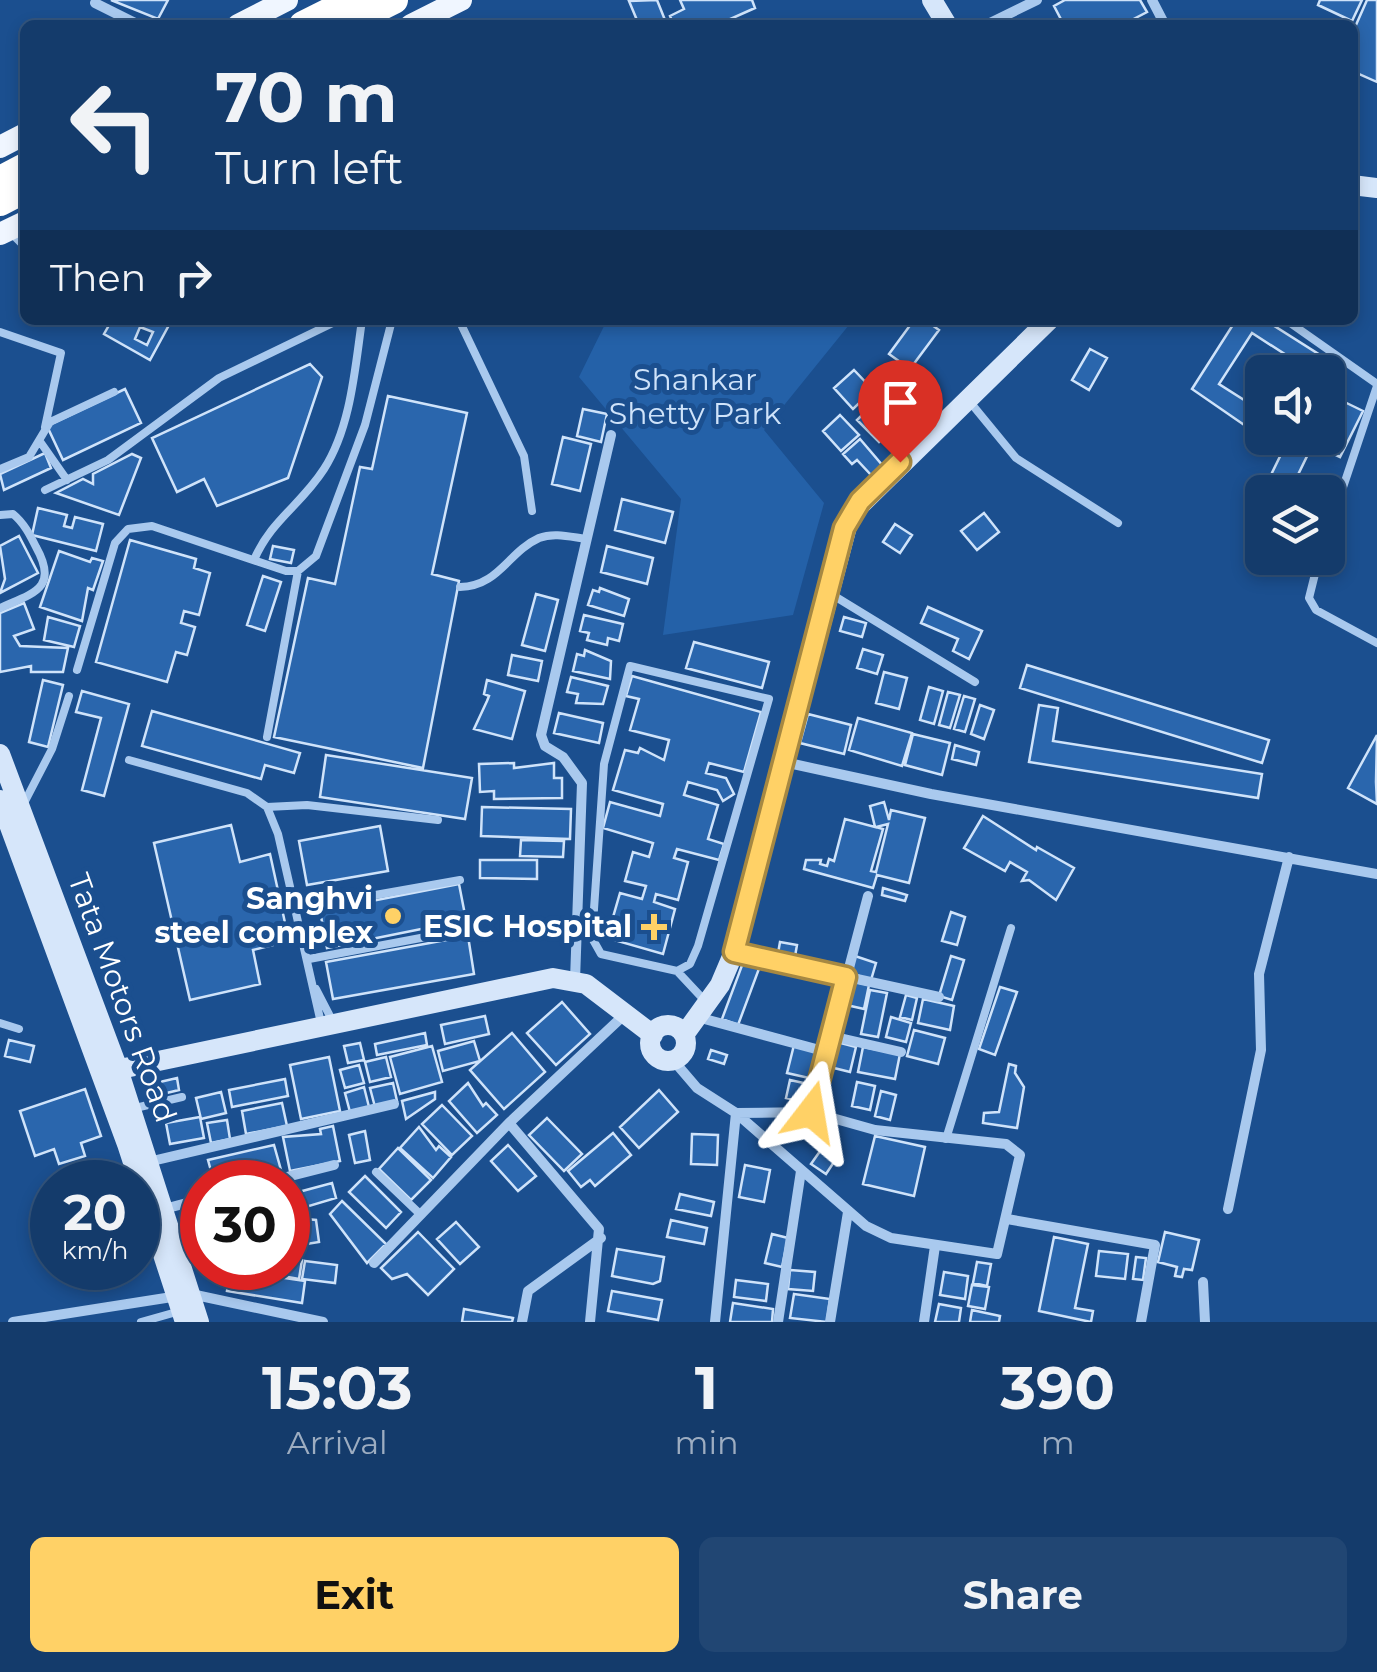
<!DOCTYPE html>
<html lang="en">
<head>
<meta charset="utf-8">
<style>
  body { margin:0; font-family:Montserrat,sans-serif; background:#214673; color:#f1f3f6; height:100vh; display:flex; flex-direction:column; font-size:38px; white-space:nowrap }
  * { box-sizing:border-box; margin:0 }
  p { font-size:32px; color:#9dadc1 }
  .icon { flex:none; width:55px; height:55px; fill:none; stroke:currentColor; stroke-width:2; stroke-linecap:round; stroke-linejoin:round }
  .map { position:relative; height:1322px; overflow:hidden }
  .drawer { display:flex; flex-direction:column; background:#143b6b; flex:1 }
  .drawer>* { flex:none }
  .top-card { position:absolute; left:20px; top:20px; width:1338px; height:305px; border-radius:15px; box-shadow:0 5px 15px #0003,0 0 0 2px #33557e; background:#143b6b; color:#f1f3f6; overflow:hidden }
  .controls { position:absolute; left:1245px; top:355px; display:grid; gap:20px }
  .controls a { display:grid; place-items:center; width:100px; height:100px; border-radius:15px; background:#143b6b; box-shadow:0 5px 15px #0003,0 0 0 2px #33557e; font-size:50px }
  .speed { position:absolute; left:30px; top:1160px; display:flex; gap:20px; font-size:50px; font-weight:700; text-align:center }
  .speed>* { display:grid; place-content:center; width:130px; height:130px; border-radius:50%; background:#143b6b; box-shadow:0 5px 15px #0003,0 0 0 2px #33557e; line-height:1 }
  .speed small { font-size:25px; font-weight:400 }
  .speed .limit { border:15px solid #d22; background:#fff; color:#111 }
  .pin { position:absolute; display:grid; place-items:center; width:85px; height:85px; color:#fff; margin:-102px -42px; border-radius:50% 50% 50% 0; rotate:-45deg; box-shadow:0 0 10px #0007 }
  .pin .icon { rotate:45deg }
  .me { position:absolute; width:110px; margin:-55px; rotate:14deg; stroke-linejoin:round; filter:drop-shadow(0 0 8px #0008) }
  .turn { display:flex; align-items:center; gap:35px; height:210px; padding:0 30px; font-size:45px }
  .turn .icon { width:130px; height:130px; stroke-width:2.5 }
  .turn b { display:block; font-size:70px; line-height:85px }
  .then { display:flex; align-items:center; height:95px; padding:0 30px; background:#0003; gap:20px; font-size:38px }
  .eta { display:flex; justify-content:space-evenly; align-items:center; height:170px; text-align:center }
  .eta b { font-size:60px; font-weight:700; line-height:70px }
  .cta { display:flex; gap:20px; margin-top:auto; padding:20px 30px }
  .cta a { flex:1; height:115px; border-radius:15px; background:#ffd166; color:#111; font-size:40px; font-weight:700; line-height:115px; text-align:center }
  .cta a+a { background:#214673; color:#f1f3f6 }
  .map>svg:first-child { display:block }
  .green { fill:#2461a8 }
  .building { fill:#2a66ad; stroke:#cfe3fa; stroke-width:2.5; fill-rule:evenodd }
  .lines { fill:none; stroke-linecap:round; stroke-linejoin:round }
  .lane { stroke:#a9c9ee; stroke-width:8 }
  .street { stroke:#a9c9ee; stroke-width:10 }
  .secondary { stroke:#d6e6fa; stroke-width:20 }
  .primary { stroke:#f0f6ff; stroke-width:22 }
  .highway { stroke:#fff; stroke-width:28 }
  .route-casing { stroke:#a68842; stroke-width:25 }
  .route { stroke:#ffd166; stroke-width:18 }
  .poi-dot { fill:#ffd166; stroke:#1b4f8f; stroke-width:4 }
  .labels { text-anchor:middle; stroke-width:10; stroke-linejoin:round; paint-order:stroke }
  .park-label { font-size:30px; fill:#cfe3fa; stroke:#1b4f8f }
  .poi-label { font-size:30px; font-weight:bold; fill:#fff; stroke:#1b4f8f; text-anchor:end }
  .street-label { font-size:30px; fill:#fff; stroke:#1b4f8f }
</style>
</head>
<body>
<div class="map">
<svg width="1377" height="1322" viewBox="0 0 1377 1322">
  <rect width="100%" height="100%" fill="#1b4f8f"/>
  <path class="green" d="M607,320H853L764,430L824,503L793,615L663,635L681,499L579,377Z"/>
  <path class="building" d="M111,0H168L158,19Z
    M657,0L667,25H639L629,1Z
    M680,0H752L755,8L717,25H674L670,16L684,9Z
    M1065,0H1140L1147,12L1122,25H1064L1054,6Z
    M1320,0H1362L1352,21L1318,5Z
    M1367,0H1377V82L1352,71V34Z
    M112,320H160L169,325L150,360L104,334ZM140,327L153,332L147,345L135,339Z
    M914,320H925L939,330L910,369L889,354Z
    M1236,320H1265L1320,355L1309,372H1273L1278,364L1291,372L1297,362L1252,333L1219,384L1252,405L1262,388L1266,440L1192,389Z
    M1090,349L1107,358L1089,390L1072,380Z
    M310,364L322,377L288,478L217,506L204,479L177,492L152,438Z
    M854,370L873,390L853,409L834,388Z
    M125,389L141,423L63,460L47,426Z
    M1328,394L1363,411L1340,457L1313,444L1291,489L1269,479L1289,438H1328Z
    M388,396L467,413L432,574L459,581L423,768L274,737L308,578L335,584L360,467L372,469Z
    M877,400L899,422L879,442L857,420Z
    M583,409L607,414L601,442L577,436Z
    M840,415L859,435L841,451L823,431Z
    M563,437L591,444L580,491L552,484Z
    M860,439L883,466L872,476L857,460L852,464L843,454Z
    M45,453L51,468L4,490L0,474Z
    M132,454L141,458L119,515L56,493L83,479L93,484V474Z
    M622,499L673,512L665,543L615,530Z
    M38,508L67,515L64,526L72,528L75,517L103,524L96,551L32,535Z
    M984,513L999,532L977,550L961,531Z
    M895,524L912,535L900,553L883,542Z
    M19,536L38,573L0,593L5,579L0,546Z
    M130,540L196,559L194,568L210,573L199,615L184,611L181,623L195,627L187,655L176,652L167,682L96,662Z
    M273,546L294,550L291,563L270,559Z
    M607,546L653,558L647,584L601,572Z
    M59,551L90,562L92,558L103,561L93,590L88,588L82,621L40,607Z
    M263,576L281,582L265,631L247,625Z
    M600,588L629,599L624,616L588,605L593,590L599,592Z
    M536,594L558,600L545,651L522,645Z
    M24,603L34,629L14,636L20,646L68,648L63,672H31V666L0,672V613Z
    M928,607L982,631L969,659L953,651L958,639L921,623Z
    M584,615L623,624L619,641L608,638L607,645L587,640L589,633L580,631Z
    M48,617L80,626L74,647L44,640Z
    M844,617L866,623L862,637L840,631Z
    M694,642L769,662L762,688L686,668Z
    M863,649L883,655L877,674L857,668Z
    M585,650L611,661L610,679L573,671L577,654L584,656Z
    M512,655L542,661L538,681L508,675Z
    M1027,665L1269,740L1262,763L1020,688Z
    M884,672L907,678L899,709L876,703Z
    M632,676L761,712L744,772L709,763L706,773L726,778L734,794L723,801L717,790L688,782L684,795L718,805L708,839L724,844L719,860L677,849L674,858L688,862L678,900L656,894L654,902L675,909L663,954L607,938L620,893L642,899L646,886L625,881L633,852L649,857L653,843L603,828L610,802L660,816L663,804L613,790L625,750L638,753L640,748L664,760L669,740L630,730L639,699L626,696Z
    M571,677L608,686L603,704L576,703L578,694L567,692Z
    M43,680L63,685L48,747L29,742Z
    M487,680L525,691L512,739L474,729L487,701L489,696L484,694Z
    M929,687L943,691L934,724L920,720Z
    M82,691L129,704L104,796L82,790L101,718L76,712Z
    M948,692L960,695L950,728L939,725Z
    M964,696L975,699L965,732L954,729Z
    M980,705L994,710L984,739L971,734Z
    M1039,705L1058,708L1053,741L1262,774L1258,798L1029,762Z
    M152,711L300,753L294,773L265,765L261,779L142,746Z
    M559,713L603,723L599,743L554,733Z
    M808,714L851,725L844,754L800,743Z
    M858,718L912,733L902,766L849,750Z
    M913,734L950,743L942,775L905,765Z
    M1377,735L1376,782L1377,804L1348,788Z
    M955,745L979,752L976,765L952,759Z
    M326,755L472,778L465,819L320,797Z
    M514,763V768L554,763V778H562V798L494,799V791L480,792L479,764Z
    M884,802L889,820L891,810L925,818L909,883L877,875L873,888L804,869L806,860H821L820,864L827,866L829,859L834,861L845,819L875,827L870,806ZM888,824L876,872L871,871L883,829L876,827Z
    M482,807L571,809L570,839L481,836Z
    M983,816L1036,850L1037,847L1074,868L1056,900L1029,880L1022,881L1027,872L1010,862L1005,871L964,848Z
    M231,825L240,862L270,854L289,941L253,950L260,984L190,1000L154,843Z
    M380,826L388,871L307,885L299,841Z
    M521,840L564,841L563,857L520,856Z
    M480,860H537V879L480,878Z
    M459,884L466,920L327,948L320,911Z
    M883,888L907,895L905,901L882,895Z
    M951,912L965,917L957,945L942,941Z
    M468,936L474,974L333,999L326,962Z
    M780,942L797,945L794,962L777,959Z
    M855,956L876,963L871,980L850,973Z
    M951,956L964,960L952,1000L939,996Z
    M744,960L760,966L738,1025L722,1019Z
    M847,980L869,985L864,1009L842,1004Z
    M1000,987L1017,992L995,1055L979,1049Z
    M870,990L887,993L878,1037L861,1034Z
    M906,995L917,998L912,1020L900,1017Z
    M923,999L954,1006L950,1030L918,1023Z
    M562,1002L590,1034L556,1065L527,1033Z
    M485,1016L489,1034L445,1044L441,1025Z
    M891,1017L911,1023L906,1042L886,1037Z
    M914,1030L945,1038L938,1064L907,1056Z
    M425,1033L427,1045L377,1055L375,1044Z
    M512,1033L545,1072L504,1109L470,1070Z
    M9,1040L34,1046L30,1062L5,1056Z
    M474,1041L480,1061L443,1071L438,1051Z
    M833,1041L856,1047L850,1072L826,1066Z
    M360,1043L364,1060L348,1063L344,1046Z
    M794,1045L816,1051L809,1078L787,1073Z
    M432,1046L442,1082L400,1094L390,1057Z
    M863,1047L900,1054L895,1079L858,1072Z
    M711,1050L727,1055L724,1064L708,1059Z
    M329,1057L340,1111L301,1119L290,1065Z
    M386,1057L391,1077L370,1082L365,1062Z
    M1009,1064L1016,1066L1015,1073L1024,1087L1017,1128L983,1123L984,1113L999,1112Z
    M359,1065L364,1083L345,1088L340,1070Z
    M177,1078L179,1090L150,1097L147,1085Z
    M285,1079L288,1096L232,1107L229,1090Z
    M790,1080L808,1084L804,1102L786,1098Z
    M857,1082L875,1086L870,1110L852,1106Z
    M393,1083L397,1101L375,1107L370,1088Z
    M468,1083L483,1106L486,1103L497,1115L477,1133L449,1101Z
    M364,1087L369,1107L350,1112L345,1093Z
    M85,1089L101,1136L81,1143L85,1156L59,1164L54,1149L35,1156L20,1111Z
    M659,1090L678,1112L639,1148L620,1127Z
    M881,1091L896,1095L890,1120L875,1116Z
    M221,1092L226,1113L201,1119L196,1098Z
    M435,1092V1099L406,1119L402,1101Z
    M282,1103L287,1126L246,1134L242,1111Z
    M442,1105L472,1136L452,1155L422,1124Z
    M200,1117L204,1138L170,1144L166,1123Z
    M547,1118L582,1154L564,1171L529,1135Z
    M227,1120L230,1139L211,1143L207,1123Z
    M333,1126L340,1161L290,1171L283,1137L321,1134L320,1129Z
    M419,1127L436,1150L439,1146L451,1157L433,1178L400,1148Z
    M365,1131L370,1160L355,1163L349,1135Z
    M613,1133L631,1155L595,1186L590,1180L581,1187L568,1171Z
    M692,1134L718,1135L717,1165L691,1164Z
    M875,1136L925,1147L914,1196L863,1184Z
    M274,1145L281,1170L245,1182H214L208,1160Z
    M508,1145L536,1176L518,1191L491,1161Z
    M823,1147L838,1156L826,1174L811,1164Z
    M398,1148L431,1180L411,1200L379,1169Z
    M745,1165L770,1170L764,1202L739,1197Z
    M365,1176L401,1212L386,1228L349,1192Z
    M332,1183L336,1198L299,1209L295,1193Z
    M680,1194L714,1202L711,1216L676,1209Z
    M342,1201L386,1244L367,1263L330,1214Z
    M306,1219L316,1220L319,1242L288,1247V1223Z
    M671,1220L707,1228L704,1244L667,1237Z
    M456,1222L479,1247L460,1264L437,1239Z
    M418,1232L454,1269L428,1295L407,1274L392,1279L381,1268Z
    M1165,1232L1199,1240L1192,1270L1184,1269L1182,1277L1175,1276L1177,1267L1158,1262Z
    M772,1234L788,1238L782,1267L765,1263Z
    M1054,1237L1088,1244L1075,1308L1093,1311L1091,1322L1039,1311Z
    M617,1249L664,1257L660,1281L653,1284L612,1276Z
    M1099,1251L1128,1254L1125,1279L1096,1276Z
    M288,1257L302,1260L299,1279L266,1273L267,1268H288Z
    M1136,1257L1146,1258L1143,1280L1133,1279Z
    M305,1261L337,1265L335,1283L302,1279Z
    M977,1262L991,1264L987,1286L973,1283Z
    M230,1270L305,1281L302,1303L227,1291Z
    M790,1270L815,1272L813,1291L788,1289Z
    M944,1272L968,1276L965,1299L940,1295Z
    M736,1280L768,1284L766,1301L734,1297Z
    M972,1285L989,1287L985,1309L968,1306Z
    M612,1291L662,1300L658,1320L608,1311Z
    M794,1294L830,1299L827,1322L790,1318Z
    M733,1303L773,1309L772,1322H730Z
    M939,1304L961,1308L959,1322H935Z
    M464,1309L513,1318L512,1322H462Z
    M972,1310L1000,1316L999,1322H970Z"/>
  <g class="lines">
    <path class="lane" d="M11,233L25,247
      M459,320L524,456L532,511
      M1286,320L1377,384
      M0,332L61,353L45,427
      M970,402L1016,458L1118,523
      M41,443L67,480
      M0,469L29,457L50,422L114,392
      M45,490L108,460L219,378L339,320
      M0,515L13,514C24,523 30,535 36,547C59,588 34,593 0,608
      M1328,532L1377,386
      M1319,558L1309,598L1316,610L1377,643
      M254,560C271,520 301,505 324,469C351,427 355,368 362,320
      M460,587C499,586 508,552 539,538C554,532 571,537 587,539
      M831,594L975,682
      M630,666L769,699L698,946L690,964L677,971L601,954L592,938L604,764Z
      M77,670L115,543L128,529L152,526L286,571H298L316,556L365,425L392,320
      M267,737L298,571
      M129,760L247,793L267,807L278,834L321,1023
      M23,805L52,749L69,696
      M267,807L307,805L438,820
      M296,909L460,880
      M309,959L463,930
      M677,971L706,1002
      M316,989L332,1020
      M0,1023L19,1029
      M131,1109L182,1097
      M946,1139L1011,928
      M376,1172L421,1215
      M141,1322L180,1311"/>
    <path class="street" d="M1152,0L1165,25
      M95,3L139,25
      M986,25L1037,0
      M784,762L931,794L1377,874
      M734,952L939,997
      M575,980L582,783L563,757L545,746L541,735L611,435
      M697,1017L827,1052
      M831,1036L901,1052
      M673,1060L697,1088L736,1113L866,1226L891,1238L997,1254L1020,1155L1006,1144L875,1130L811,1112L736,1113L715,1322
      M811,1112L868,896
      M509,1123L599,1229L590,1322
      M148,1162L394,1104
      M267,1182L334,1165
      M164,1209L202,1199
      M1228,1209L1261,1050L1259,974L1289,857
      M1007,1219L1155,1245L1141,1322
      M374,1263L509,1123L623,1016
      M1203,1282L1205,1322
      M13,1322L191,1294L323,1322
      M522,1322L528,1291L601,1238
      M778,1322L801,1171
      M830,1322L848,1212
      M924,1322L935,1246"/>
    <path class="secondary" d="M932,0L947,25
      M1352,185L1377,188
      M0,754L118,1069L199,1322
      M0,800L127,1144L185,1322
      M650 1043a18 18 0 1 1 36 0a18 18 0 1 1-36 0Z
      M684,1035L720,985L734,952L850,515L1049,320
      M101,1073L553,978L586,984L653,1035"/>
    <path class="primary" d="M238,25L287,0
      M411,25L461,0
      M0,147L25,134
      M0,234L25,222"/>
    <path class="highway" d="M303,25L353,0
      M344,25L394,0
      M0,180L25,167
      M0,202L25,189"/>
  </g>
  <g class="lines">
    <g class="route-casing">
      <path id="route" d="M811,1112L846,977L734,952L844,528L860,501L900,462"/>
    </g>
    <use href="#route" class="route"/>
  </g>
  <g class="poi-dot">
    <circle cx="393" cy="916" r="10"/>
    <path d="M649 912h10v10h10v10h-10v10h-10v-10h-10v-10h10z"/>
  </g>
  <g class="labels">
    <g class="park-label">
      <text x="695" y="390">Shankar<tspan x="695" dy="34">Shetty Park</tspan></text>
    </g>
    <g class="poi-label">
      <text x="373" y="909">Sanghvi<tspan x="373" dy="34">steel complex</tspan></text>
      <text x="632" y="937">ESIC Hospital</text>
    </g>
    <g class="street-label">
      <text transform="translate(122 998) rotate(70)" y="10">Tata Motors Road</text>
    </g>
  </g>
</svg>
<div class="controls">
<a><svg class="icon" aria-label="sound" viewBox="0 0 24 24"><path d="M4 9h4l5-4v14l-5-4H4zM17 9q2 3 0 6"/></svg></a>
<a><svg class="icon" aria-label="layers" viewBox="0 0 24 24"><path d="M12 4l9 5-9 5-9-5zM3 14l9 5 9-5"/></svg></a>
</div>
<div class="speed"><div>20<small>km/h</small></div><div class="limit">30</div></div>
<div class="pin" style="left:900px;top:462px;background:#d93025"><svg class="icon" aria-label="arrive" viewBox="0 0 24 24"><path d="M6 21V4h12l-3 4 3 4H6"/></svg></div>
<svg class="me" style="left:811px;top:1112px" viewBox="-20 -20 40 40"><path d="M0-17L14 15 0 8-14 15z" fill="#ffd166" stroke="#fff" stroke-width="4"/></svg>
<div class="top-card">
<div class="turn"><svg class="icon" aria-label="left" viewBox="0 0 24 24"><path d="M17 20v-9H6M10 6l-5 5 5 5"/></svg><div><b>70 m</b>Turn left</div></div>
<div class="then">Then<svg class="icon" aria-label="right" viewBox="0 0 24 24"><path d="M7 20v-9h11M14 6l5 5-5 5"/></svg></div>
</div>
</div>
<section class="drawer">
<div class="eta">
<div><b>15:03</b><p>Arrival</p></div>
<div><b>1</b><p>min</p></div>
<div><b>390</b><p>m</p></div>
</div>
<div class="cta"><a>Exit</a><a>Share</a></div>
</section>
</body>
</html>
